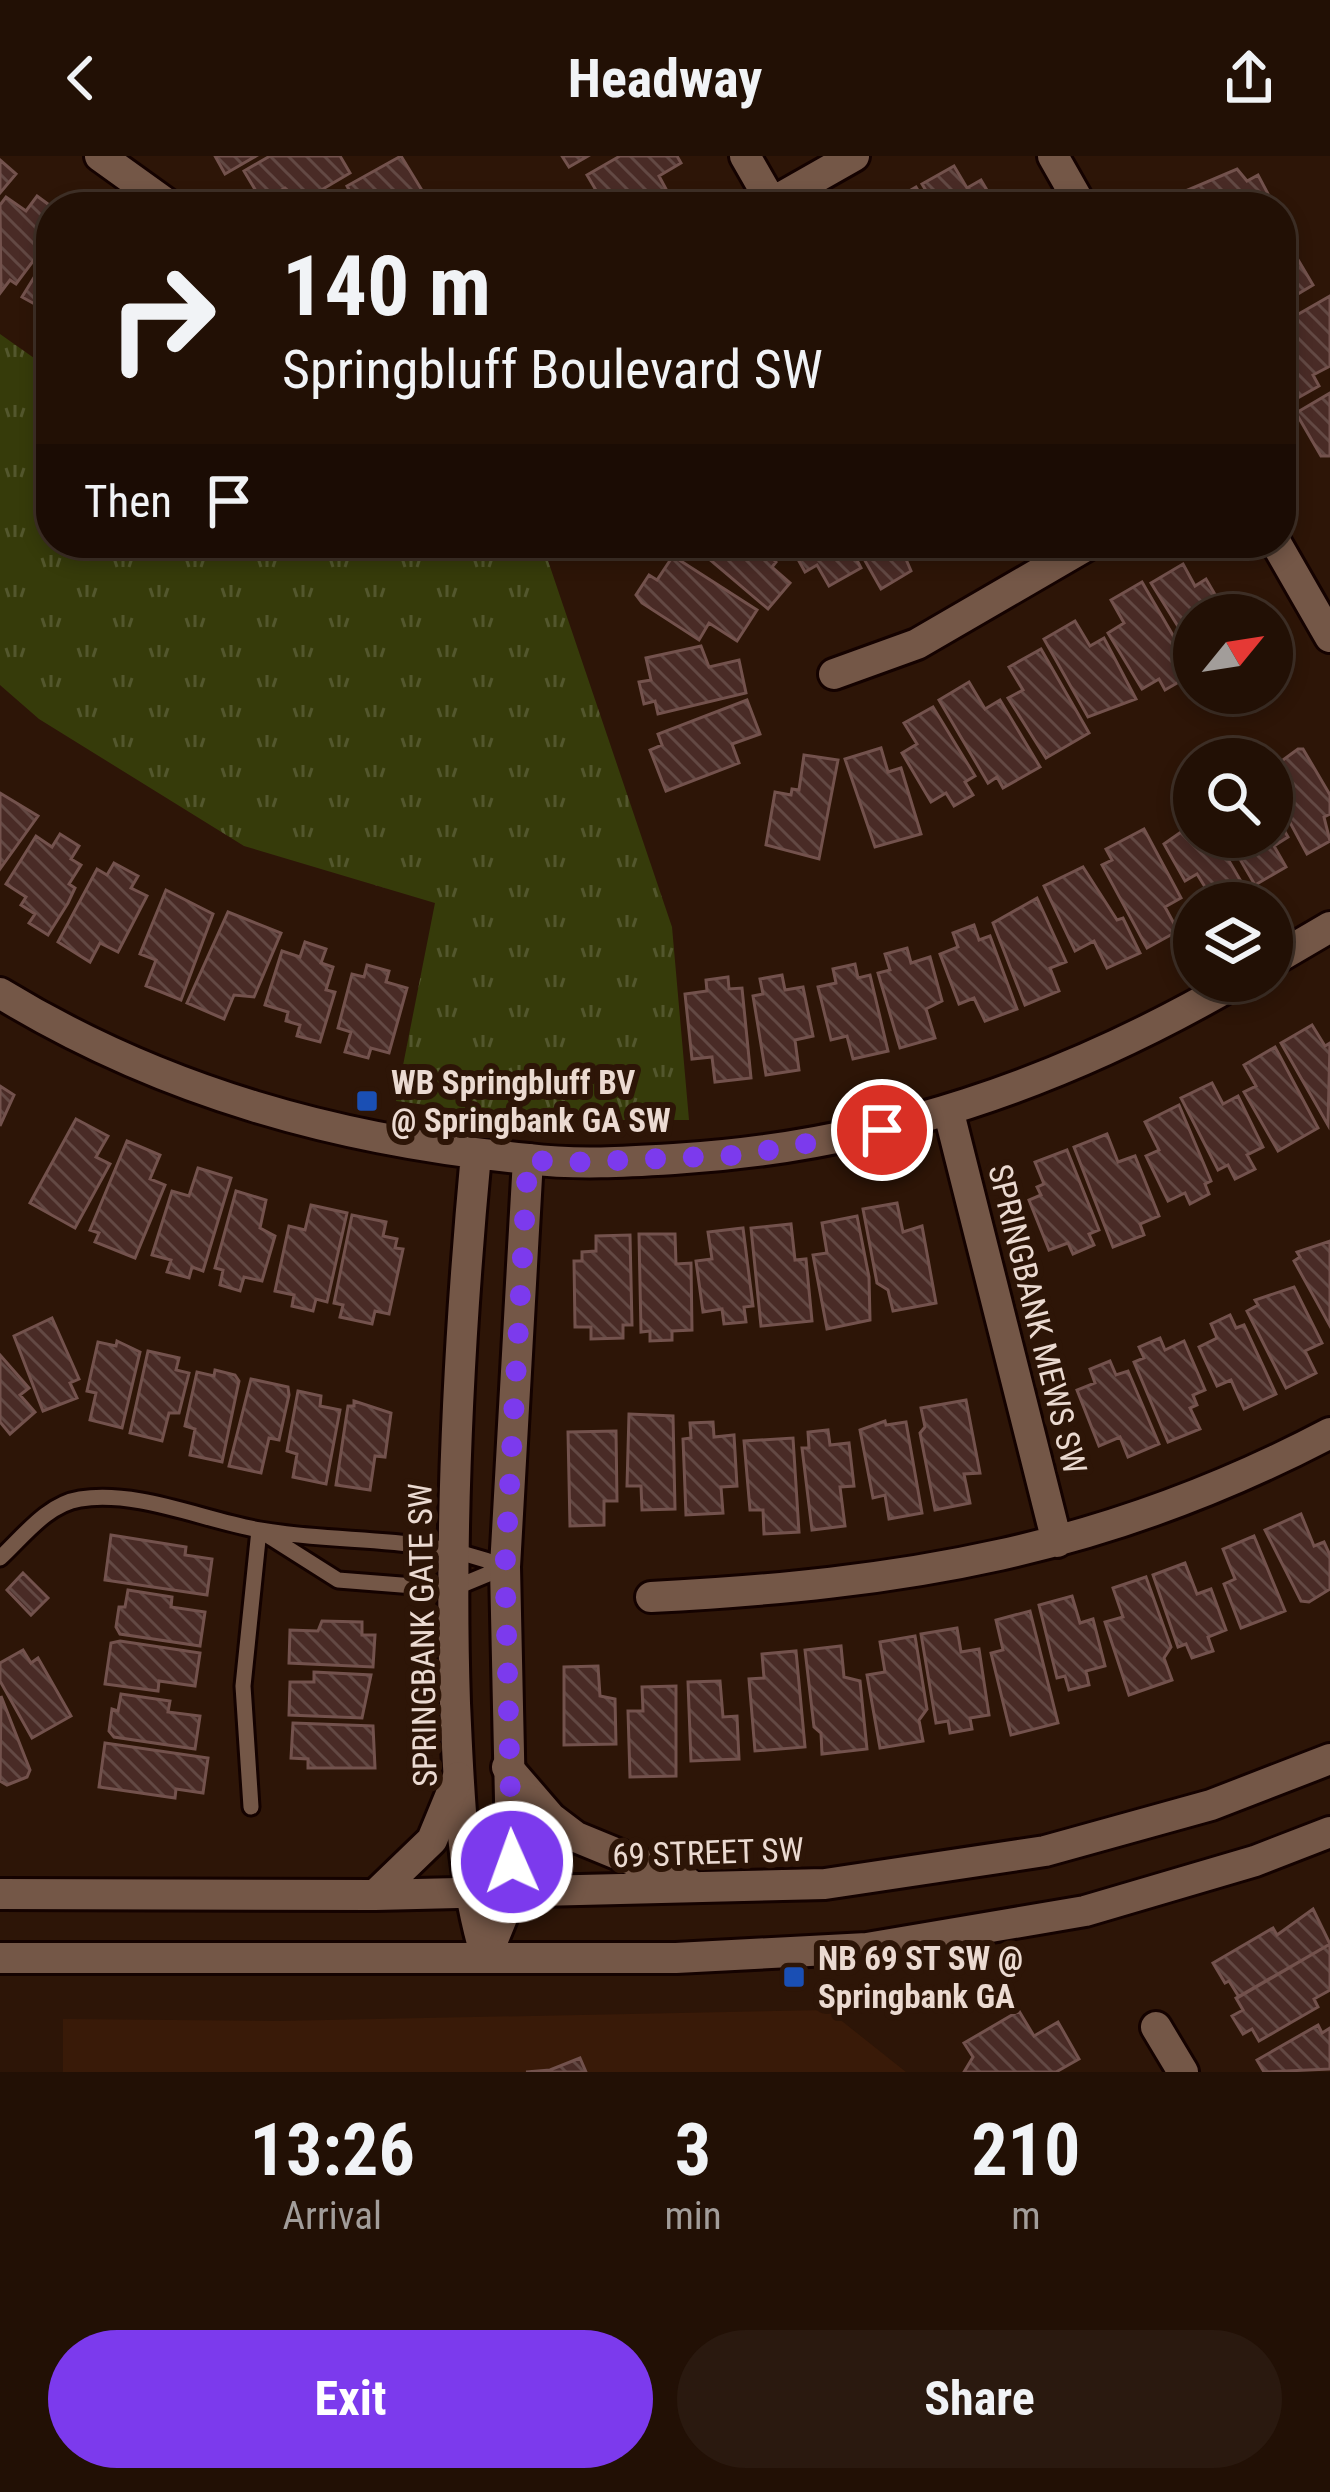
<!DOCTYPE html>
<html lang="en">
<head>
<meta charset="utf-8">
<style>
  body { margin:0; font-family:"Roboto Condensed",sans-serif; background:#2a190f; color:#f1f3f6; height:100vh; display:flex; flex-direction:column; font-size:45px; white-space:nowrap }
  * { box-sizing:border-box; margin:0 }
  p { font-size:39px; color:#a29d9a }
  .icon { flex:none; width:66px; height:66px; fill:none; stroke:currentColor; stroke-width:2; stroke-linecap:round; stroke-linejoin:round }
  .map { position:relative; height:1916px; overflow:hidden }
  .drawer { display:flex; flex-direction:column; background:#221005; flex:1 }
  .drawer>* { flex:none }
  .banner { position:absolute; left:36px; top:36px; width:1260px; height:366px; border-radius:48px; box-shadow:0 6px 18px #0003,0 0 0 3px #3f3027; background:#221005; color:#f1f3f6; overflow:hidden }
  .needle { width:78px; rotate:60deg }
  .controls { position:absolute; left:1173px; top:438px; display:grid; gap:24px }
  .controls a { display:grid; place-items:center; width:120px; height:120px; border-radius:50%; background:#221005; box-shadow:0 6px 18px #0003,0 0 0 3px #3f3027; font-size:60px }
  .pin { position:absolute; display:grid; place-items:center; width:102px; height:102px; color:#fff; margin:-51px; border:6px solid #fff; border-radius:50%; box-shadow:0 3px 12px #0007 }
  .me { position:absolute; width:132px; margin:-66px; rotate:358deg; stroke-linejoin:round; filter:drop-shadow(0 0 9px #0008) }
  .turn { display:flex; align-items:center; gap:42px; height:252px; padding:0 48px; font-size:54px }
  .turn .icon { width:156px; height:156px; stroke-width:2.5 }
  .turn b { display:block; font-size:84px; line-height:102px }
  .then { display:flex; align-items:center; height:114px; padding:0 48px; background:#0003; gap:24px; font-size:45px }
  .eta { display:flex; justify-content:space-evenly; align-items:center; height:204px; text-align:center }
  .eta b { font-size:72px; font-weight:700; line-height:84px }
  .action { display:flex; gap:24px; margin-top:auto; padding:24px 48px }
  .action a { flex:1; height:138px; border-radius:72px; background:#7c3aed; color:#fff; font-size:48px; font-weight:700; line-height:138px; text-align:center }
  .action a+a { background:#2a190f; color:#f1f3f6 }
  header { display:flex; justify-content:space-between; align-items:center; height:156px; padding:0 48px; background:#221005; font-size:54px; font-weight:700 }
  .map>svg:first-child { display:block }
  .built { fill:#391a08 }
  .park { fill:url(#park-tufts) }
  .building { fill:url(#building-back-hatch); stroke:#73524d; stroke-width:3 }
  .lines { fill:none; stroke-linecap:round; stroke-linejoin:round }
  .service-casing { stroke:#140200; stroke-width:21 }
  .minor-casing { stroke:#140200; stroke-width:36 }
  .tertiary-casing { stroke:#140200; stroke-width:36 }
  .secondary-casing { stroke:#140200; stroke-width:36 }
  .service { stroke:#745747; stroke-width:15 }
  .minor { stroke:#745747; stroke-width:30 }
  .tertiary { stroke:#745747; stroke-width:30 }
  .secondary { stroke:#745747; stroke-width:30 }
  .route { stroke:#7c3aed; stroke-width:21; stroke-dasharray:0 37.8 }
  .transit-dot { fill:#1a4fb4; stroke:#2d1507; stroke-width:4.5 }
  .labels { text-anchor:middle; stroke-width:12; stroke-linejoin:round; paint-order:stroke }
  .poi-label { font-size:33px; font-weight:bold; fill:#ebdad1; stroke:#2d1507; text-anchor:start }
  .street-label { font-size:33px; fill:#ebdad1; stroke:#2d1507 }
</style>
</head>
<body>
<header><svg class="icon" aria-label="back" viewBox="0 0 24 24"><path d="M15 5l-7 7 7 7"/></svg>Headway<svg class="icon" aria-label="share" viewBox="0 0 24 24"><path d="M12 15V3M7 8l5-5 5 5M5 13v7h14v-7"/></svg></header>
<div class="map">
<svg width="1330" height="1916" viewBox="0 0 1330 1916">
  <defs>
    <pattern id="park-tufts" width="24" height="20" patternUnits="userSpaceOnUse" patternTransform="scale(3)"><rect width="24" height="20" fill="#363b0a"/><path d="M3 7l-1-3M5 7V3M7 7l1-3M15 17l-1-3M17 17v-4M19 17l1-3" fill="none" stroke="#53572d"/></pattern>
    <pattern id="building-back-hatch" width="6" height="6" patternUnits="userSpaceOnUse" patternTransform="scale(3)"><rect width="6" height="6" fill="#492b26"/><path d="M-1 5l2 2M0 0l6 6M5-1l2 2" fill="none" stroke="#634944"/></pattern>
  </defs>
  <rect width="100%" height="100%" fill="#2d1507"/>
  <path class="built" d="M828,1854L906,1916H63V1863L278,1865Z"/>
  <path class="park" d="M0,178L51,214V387H316L325,392L511,405L506,387H542L672,771L689,964H537L396,945L435,747L244,690L39,563L0,529Z"/>
  <path class="building" d="M215,0H256L225,18Z
    M270,0H340L350,17L301,46L285,32L262,45L244,15Z
    M401,0L426,41L408,51H345L355,45L347,30Z
    M562,0H588L569,11Z
    M620,0H677L681,7L659,20L667,35L639,51H597L593,44L600,41L587,19Z
    M0,4L16,18L0,37Z
    M954,10L967,32L981,24L997,51H936L922,28Z
    M1237,13L1247,25L1258,19L1275,51H1183L1176,39Z
    M916,31L928,51H886L885,49Z
    M37,40L52,51L51,81L16,128L10,124L1,136L0,49L6,41L26,55Z
    M1281,75L1313,129L1281,148Z
    M51,94V157L22,141Z
    M1330,140V210L1313,219L1319,230L1287,248L1281,239V168Z
    M1330,237V300H1321L1296,257Z
    M709,387H773L777,391L770,400L776,406L772,411L790,427L768,453L701,396Z
    M789,387H848L861,412L829,430L817,409L805,416Z
    M855,387H899L911,415L881,433Z
    M943,387H970L949,399Z
    M673,400L757,454L737,485L709,467L699,484L642,447L636,439L649,419L657,424Z
    M1183,408L1195,430L1206,423L1227,459H1194V496L1151,427Z
    M1142,426L1189,507L1178,513L1184,523L1165,534L1159,523L1142,533L1108,477L1124,467L1111,444Z
    M1075,465L1090,490L1104,482L1136,543L1088,561L1044,483Z
    M701,490L709,511L739,504L746,537L658,558L655,545L644,548L639,526L651,524L646,502Z
    M1041,493L1089,577L1046,602L1008,542L1023,534L1009,511Z
    M969,526L985,553L1000,544L1040,611L1003,632L997,621L988,627L939,544Z
    M747,544L760,578L732,588L739,607L666,635L650,594L662,589L658,578Z
    M933,551L975,620L965,626L973,639L954,650L946,637L931,646L902,597L917,588L904,567Z
    M881,592L888,616L901,612L921,678L875,691L845,603Z
    M1298,593H1303L1330,639V658L1324,661L1330,685L1307,698L1272,633V612Z
    M804,599L838,604L819,703L766,689L775,636L791,639L792,633L799,634Z
    M0,637L38,660L0,713Z
    M1272,653L1288,681L1274,690L1286,711L1255,729L1227,681H1272Z
    M1194,667V681H1215L1246,734L1224,747H1215L1197,718L1185,725L1164,688Z
    M1144,673L1181,742L1165,751L1178,775L1147,792L1102,709L1112,704L1106,693Z
    M60,678L79,690L71,703L81,709L69,728L75,732L68,747L48,779L29,767L35,758L21,749L26,741L6,728L36,680L52,691Z
    M114,707L138,720L131,732L147,740L118,796L100,787L90,806L58,786L97,713L107,719Z
    M1083,711L1117,764L1123,762L1140,797L1107,812L1094,785L1075,795L1044,730Z
    M166,734L213,758L181,844L146,830L156,804L140,798Z
    M1037,742L1066,806L1050,812L1059,835L1025,849L993,767Z
    M228,756L281,777L254,841L234,839L224,863L187,847Z
    M974,769L979,784L990,780L1017,853L985,865L974,842L959,848L940,798L958,791L953,777Z
    M305,786L326,793L321,807L333,811L326,834L335,836L320,886L297,880L300,869L286,865L288,856L265,849L282,795L300,801Z
    M907,792L911,807L930,801L942,845L926,853L935,882L900,892L878,817L890,814L885,798Z
    M855,808L858,822L870,819L888,895L853,903L847,880L831,884L818,831L836,827L833,813Z
    M367,809L389,815L386,826L407,832L389,897L371,892L368,902L345,896L351,876L338,872L352,818L364,821Z
    M782,819L785,834L803,831L813,880L795,884L799,914L766,919L753,840L763,838L760,823Z
    M728,821L729,833L742,832L751,922L715,926L712,901L692,903L685,838L707,835L706,824Z
    M1312,869L1325,890L1330,887L1328,969L1281,887Z
    M1275,891L1318,972L1278,995L1244,936L1256,930L1244,909Z
    M1212,927L1223,948L1238,940L1263,991L1247,999L1255,1013L1235,1023L1228,1009L1218,1014L1181,942Z
    M0,930L14,939L0,970Z
    M1179,949L1211,1025L1205,1028L1209,1038L1190,1048L1185,1037L1168,1045L1146,1000L1159,994L1145,966Z
    M76,963L108,980L96,1001L110,1008L75,1072L30,1047Z
    M1107,978L1118,1006L1135,1000L1159,1060L1140,1068L1144,1079L1113,1091L1074,991Z
    M127,985L160,999L150,1023L165,1029L135,1102L95,1086L99,1077L90,1074Z
    M1067,994L1099,1074L1089,1078L1094,1089L1073,1098L1068,1087L1049,1094L1029,1044L1041,1039L1037,1031L1044,1028L1035,1006Z
    M198,1012L231,1022L203,1115L192,1111L189,1122L167,1116L171,1104L152,1099L172,1035L189,1040Z
    M236,1035L266,1044L260,1072L275,1080L262,1125L244,1121L240,1135L220,1129L223,1114L215,1112Z
    M897,1047L903,1076L922,1070L936,1147L893,1155L888,1134L877,1127L863,1053Z
    M311,1049L347,1057L327,1146L316,1143L313,1155L292,1150L294,1139L275,1135L289,1070L305,1074Z
    M352,1059L386,1066L383,1080L397,1083L395,1092L403,1093L389,1158L375,1155L372,1168L340,1161L343,1149L334,1147Z
    M857,1060L869,1121L870,1164L827,1173L813,1099L827,1097L822,1067Z
    M791,1068L795,1104L806,1103L812,1165L761,1170L751,1072Z
    M743,1072L753,1150L744,1151L746,1166L724,1168L722,1153L703,1156L696,1105L712,1103L708,1076Z
    M639,1078H675L676,1108L691,1107L692,1174L672,1175V1184L650,1185V1175L641,1176Z
    M630,1079L632,1169H623V1182L591,1183V1171H575L574,1105H582V1096L596,1095V1080Z
    M1330,1085V1170L1294,1105L1300,1101L1297,1096Z
    M1294,1131L1322,1187L1305,1195L1316,1217L1286,1232L1247,1155L1258,1149L1255,1144Z
    M1230,1159L1236,1172L1244,1169L1276,1238L1244,1253L1231,1224L1217,1230L1199,1191L1217,1182L1211,1168Z
    M52,1162L79,1223L70,1227L77,1242L43,1255L14,1180Z
    M1160,1182L1165,1194L1184,1185L1205,1234L1193,1239L1197,1249L1190,1252L1200,1273L1168,1286L1134,1206L1144,1202L1139,1191Z
    M117,1185L140,1196L122,1272L90,1264L96,1237L87,1235L98,1186L116,1190Z
    M148,1195L179,1202L176,1214L189,1217L179,1257H169L162,1285L130,1277Z
    M0,1199L29,1232L20,1239L35,1256L10,1278L0,1266Z
    M1110,1205L1116,1219L1128,1215L1159,1288L1128,1301L1120,1281L1099,1290L1077,1234L1095,1227L1090,1213Z
    M215,1214L235,1219L239,1225L222,1306L190,1299L195,1273L185,1270L197,1216L214,1220Z
    M251,1223L288,1231L289,1239L279,1284L269,1282L261,1317L229,1310Z
    M298,1235L321,1240L320,1250L340,1254L326,1328L293,1321L297,1298L287,1295Z
    M966,1244L980,1317L964,1318L970,1347L935,1354L920,1277L925,1271L921,1252Z
    M354,1245L391,1257L385,1301L375,1300L370,1334L336,1329L348,1250H354Z
    M629,1258L673,1260L675,1353L642,1354L641,1330H627Z
    M885,1265L886,1269L906,1266L922,1357L889,1363L885,1339L873,1342L860,1274Z
    M713,1266L714,1281L734,1279L737,1330L721,1331L723,1357L686,1359L683,1283L691,1282L690,1267Z
    M828,1274L830,1289L849,1287L854,1330L840,1331L845,1370L812,1374L802,1292H809L808,1276Z
    M616,1275L617,1345H604V1369L570,1370L568,1276Z
    M793,1282L799,1376L764,1378L763,1354H750L744,1285Z
    M1301,1358L1314,1390L1324,1386L1330,1399V1433L1309,1446L1301,1445L1265,1374Z
    M111,1379L186,1391L185,1399L212,1403L207,1439L105,1424Z
    M1254,1380L1285,1455L1241,1472L1224,1428L1235,1423L1223,1393Z
    M1185,1407L1197,1438L1211,1433L1226,1474L1208,1481L1213,1495L1192,1502L1186,1488L1178,1491L1153,1419Z
    M23,1417L48,1442L31,1459L7,1434Z
    M1146,1421L1171,1491L1164,1502L1172,1524L1129,1539L1105,1466L1123,1461L1113,1432Z
    M128,1434L172,1441L171,1451L205,1456L200,1490L120,1478L116,1471L119,1451H125Z
    M1072,1440L1080,1467L1093,1463L1105,1510L1086,1515L1089,1529L1069,1534L1065,1520L1057,1522L1039,1449Z
    M1030,1455L1058,1567L1011,1579L991,1497L1003,1494L996,1464Z
    M322,1465L362,1466V1479H375L373,1511L289,1507L290,1474L318,1475Z
    M957,1472L961,1496L979,1493L989,1559L970,1562L972,1573L950,1577L948,1565L936,1567L921,1478Z
    M915,1480L927,1553L919,1564L923,1585L880,1592L867,1519L885,1516L880,1486Z
    M120,1485L200,1497L195,1530L159,1525L158,1535L105,1528L111,1487Z
    M841,1490L844,1521L860,1525L867,1593L822,1598L821,1577L814,1571L805,1494Z
    M23,1494L31,1507L38,1502L71,1560L32,1582L0,1525V1507Z
    M796,1495L805,1591L755,1595L749,1523L764,1522L762,1498Z
    M598,1510L600,1540L615,1543L616,1588L564,1589V1511Z
    M314,1516L371,1519L362,1562L289,1559L290,1526H314Z
    M720,1525L723,1561L737,1560L739,1603L691,1605L688,1526Z
    M676,1530V1620L630,1621L628,1555H643L642,1531Z
    M121,1538L170,1545L168,1556L200,1560L195,1593L114,1581L109,1575L112,1553L118,1555Z
    M1,1540L30,1614L27,1621L7,1629L0,1625Z
    M293,1567L373,1570L375,1612H308V1603L291,1602Z
    M105,1587L208,1602L203,1637L176,1633L175,1642L99,1631Z
    M1313,1753L1330,1788L1239,1841L1229,1825L1225,1827L1213,1807L1273,1772L1277,1779Z
    M1330,1788V1834L1314,1843L1318,1851L1259,1885L1252,1873L1243,1878L1232,1860L1243,1854L1236,1842Z
    M1019,1855L1034,1880L1058,1866L1079,1903L1056,1916H964L973,1901L964,1887Z
    M1318,1869L1322,1877L1330,1872V1913L1264,1916L1257,1904Z
    M580,1902L586,1916H526L550,1914Z"/>
  <g class="lines">
    <g class="service-casing">
      <path id="service" d="M267,1379L338,1424L452,1433L505,1411
        M0,1402C23,1381 47,1348 80,1343C138,1334 203,1364 260,1374C349,1389 418,1377 505,1411
        M251,1651L243,1530L259,1374"/>
    </g>
    <g class="minor-casing">
      <path id="minor" d="M100,0L171,51
        M745,0L772,47
        M1053,0L1082,51
        M764,51L854,0
        M1276,387L1330,481
        M834,518L917,488L1091,387
        M1272,805L1330,771
        M949,957L1057,1386
        M528,1003C576,1009 626,1006 674,1003C878,991 1063,927 1238,825
        M651,1441C902,1428 1104,1396 1330,1277
        M1156,1871L1183,1916"/>
    </g>
    <g class="tertiary-casing">
      <path id="tertiary" d="M0,837C162,936 340,985 528,1003L505,1411L512,1737L486,1801
        M476,998C459,1180 449,1364 455,1547C459,1634 461,1718 486,1801"/>
    </g>
    <g class="secondary-casing">
      <path id="secondary" d="M507,1611L551,1662L576,1681L688,1727
        M0,1738L375,1739L825,1728L1045,1695L1211,1649L1330,1603
        M375,1739L432,1684L458,1621
        M0,1802H676L867,1792L1085,1755L1255,1705L1330,1676"/>
    </g>
    <use href="#service" class="service"/>
    <use href="#minor" class="minor"/>
    <use href="#tertiary" class="tertiary"/>
    <use href="#secondary" class="secondary"/>
  </g>
  <g class="lines">
    <path class="route" d="M512,1706L505,1411L528,1003L558,1007L742,999L882,974"/>
  </g>
  <g class="transit-dot">
    <rect x="355" y="933" width="24" height="24" rx="6"/>
    <rect x="782" y="1809" width="24" height="24" rx="6"/>
  </g>
  <g class="labels">
    <g class="poi-label">
      <text x="391" y="938">WB Springbluff BV<tspan x="391" dy="38">@ Springbank GA SW</tspan></text>
      <text x="818" y="1814">NB 69 ST SW @<tspan x="818" dy="38">Springbank GA</tspan></text>
    </g>
    <g class="street-label">
      <text transform="translate(1038 1163) rotate(76)" y="12">SPRINGBANK MEWS SW</text>
      <text transform="translate(422 1479) rotate(-91)" y="12">SPRINGBANK GATE SW</text>
      <text transform="translate(708 1696) rotate(-2)" y="12">69 STREET SW</text>
    </g>
  </g>
</svg>
<div class="controls">
<a><svg class="needle" viewBox="-14 -14 28 28"><path d="M0-13l5 13h-10z" fill="#e53935"/><path d="M0 13l5-13h-10z" fill="#a29d9a"/></svg></a>
<a><svg class="icon" aria-label="search" viewBox="0 0 24 24"><circle cx="10" cy="10" r="6"/><path d="M15 15l6 6"/></svg></a>
<a><svg class="icon" aria-label="layers" viewBox="0 0 24 24"><path d="M12 4l9 5-9 5-9-5zM3 14l9 5 9-5"/></svg></a>
</div>
<div class="pin" style="left:882px;top:974px;background:#d93025"><svg class="icon" aria-label="arrive" viewBox="0 0 24 24"><path d="M6 21V4h12l-3 4 3 4H6"/></svg></div>
<svg class="me" style="left:512px;top:1706px" viewBox="-20 -20 40 40"><circle r="17" fill="#7c3aed" stroke="#fff" stroke-width="3"/><path d="M0-11L8 9 0 5-8 9z" fill="#fff"/></svg>
<div class="banner">
<div class="turn"><svg class="icon" aria-label="right" viewBox="0 0 24 24"><path d="M7 20v-9h11M14 6l5 5-5 5"/></svg><div><b>140 m</b>Springbluff Boulevard SW</div></div>
<div class="then">Then<svg class="icon" aria-label="arrive" viewBox="0 0 24 24"><path d="M6 21V4h12l-3 4 3 4H6"/></svg></div>
</div>
</div>
<section class="drawer">
<div class="eta">
<div><b>13:26</b><p>Arrival</p></div>
<div><b>3</b><p>min</p></div>
<div><b>210</b><p>m</p></div>
</div>
<div class="action"><a>Exit</a><a>Share</a></div>
</section>
</body>
</html>
